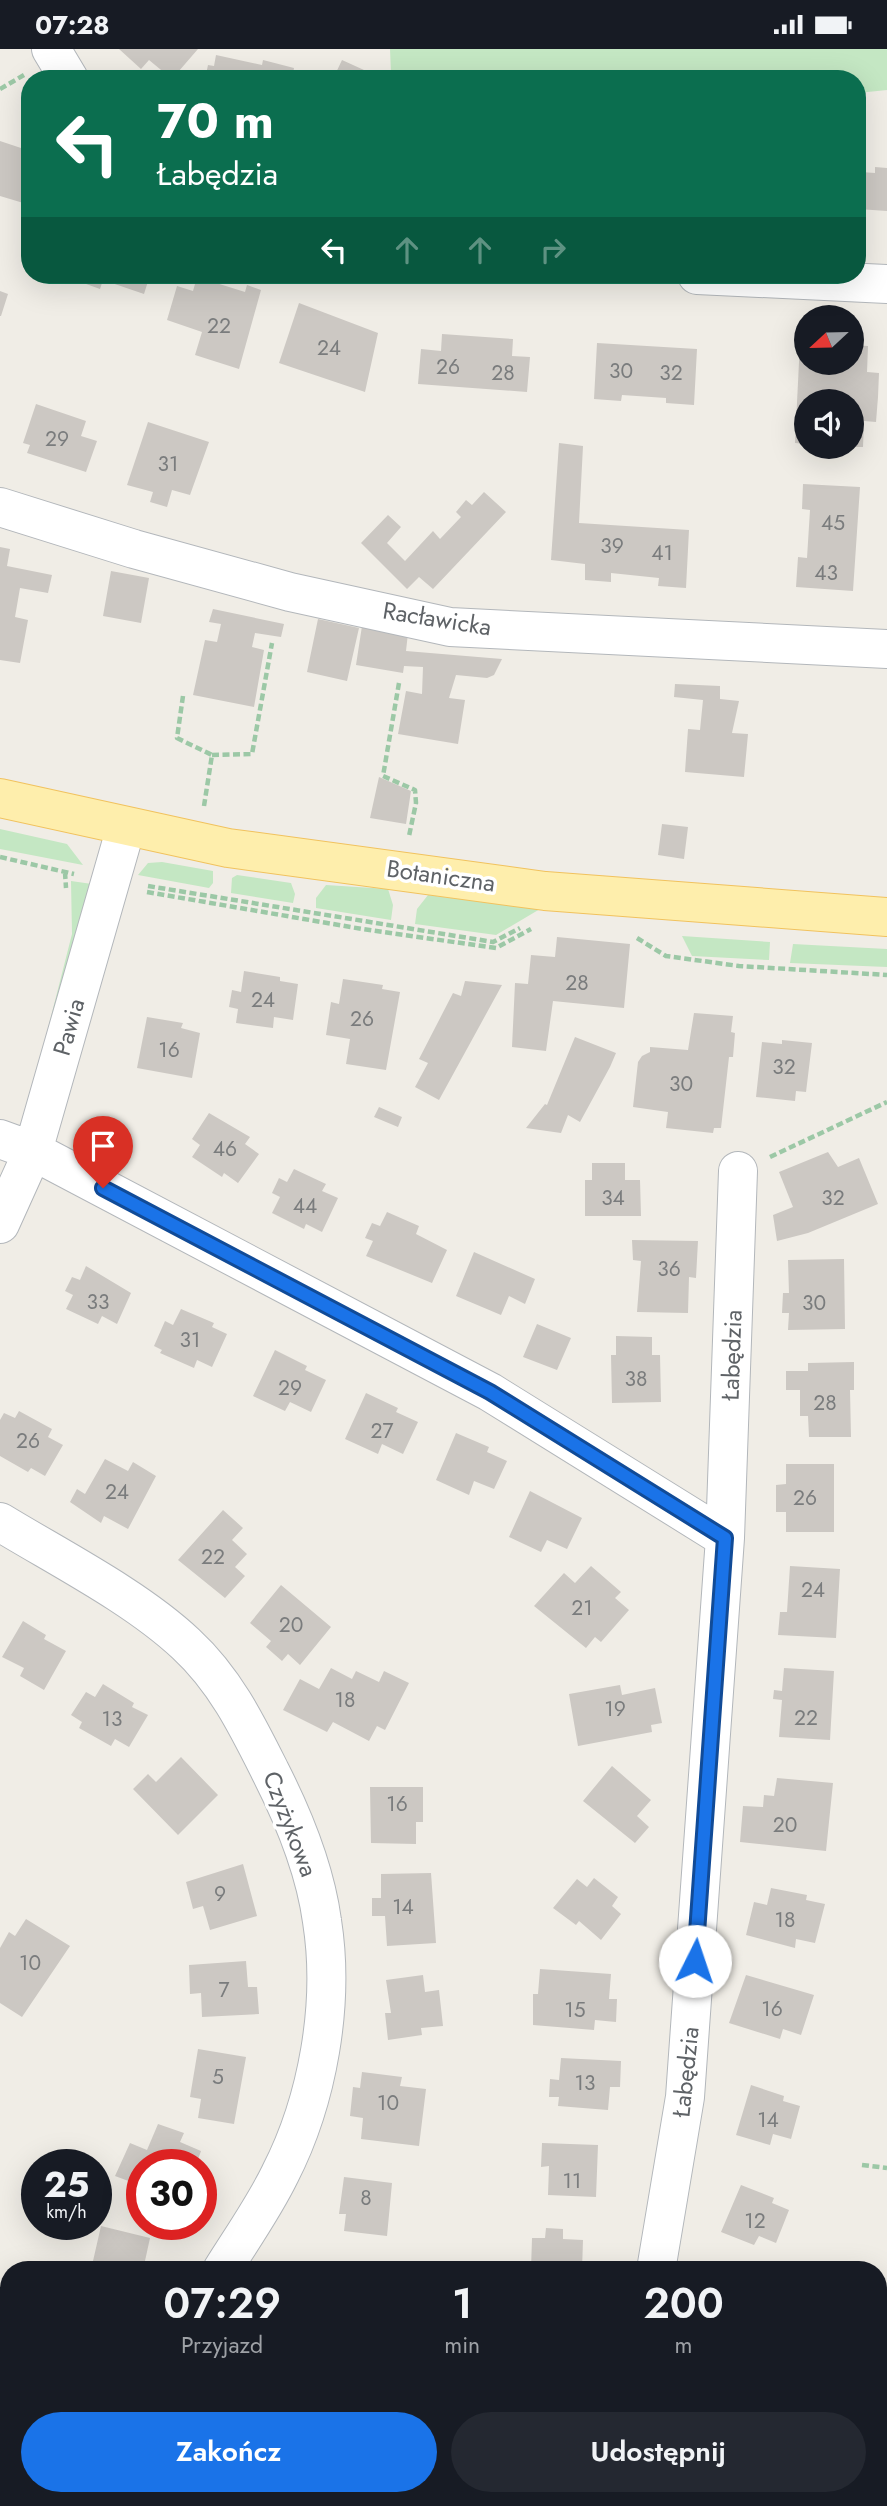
<!DOCTYPE html>
<html lang="pl">
<head>
<meta charset="utf-8">
<style>
  body { margin:0; font-family:Jost,sans-serif; background:#242831; color:#f1f3f6; height:100vh; display:flex; flex-direction:column; font-size:26px; white-space:nowrap }
  * { box-sizing:border-box; margin:0 }
  p { font-size:23px; color:#9ea1a6 }
  .icon { flex:none; width:38px; height:38px; fill:none; stroke:currentColor; stroke-width:2; stroke-linecap:round; stroke-linejoin:round }
  .map { position:relative; flex:1; overflow:hidden }
  .drawer { position:absolute; left:0px; top:2212px; width:887px; height:245px; display:flex; flex-direction:column; background:#171b24; border-radius:28px 28px 0 0; box-shadow:0 7px 28px #0002 }
  .drawer>* { flex:none }
  .hud { position:absolute; left:21px; top:21px; width:845px; height:214px; border-radius:28px; box-shadow:0 7px 28px #0002; background:#0b6e4f; color:#fff; overflow:hidden }
  .needle { width:46px; rotate:248deg }
  .controls { position:absolute; left:794px; top:256px; display:grid; gap:14px }
  .controls a { display:grid; place-items:center; width:70px; height:70px; border-radius:50%; background:#171b24; box-shadow:0 7px 28px #0002; font-size:35px }
  .speed { position:absolute; left:21px; top:2100px; display:flex; gap:14px; font-size:35px; font-weight:700; text-align:center }
  .speed>* { display:grid; place-content:center; width:91px; height:91px; border-radius:50%; background:#171b24; box-shadow:0 7px 28px #0002; line-height:1 }
  .speed small { font-size:18px; font-weight:400 }
  .speed .limit { border:10px solid #d22; background:#fff; color:#111 }
  .pin { position:absolute; display:grid; place-items:center; width:60px; height:60px; color:#fff; margin:-72px -30px; border-radius:50% 50% 50% 0; rotate:-45deg; box-shadow:0 0 7px #0007 }
  .pin .icon { rotate:45deg }
  .me { position:absolute; width:77px; margin:-38px; rotate:4deg; stroke-linejoin:round; filter:drop-shadow(0 0 5px #0008) }
  .turn { display:flex; align-items:center; gap:24px; height:147px; padding:0 21px; font-size:32px }
  .turn .icon { width:91px; height:91px; stroke-width:2.5 }
  .turn b { display:block; font-size:49px; line-height:60px }
  .lanes { display:flex; align-items:center; height:66px; padding:0 21px; background:#0003; justify-content:center; gap:35px; direction:ltr }
  .lanes .off { opacity:.35 }
  .eta { display:flex; justify-content:space-evenly; align-items:center; height:119px; text-align:center }
  .eta b { font-size:42px; font-weight:600; line-height:49px }
  .cta { display:flex; gap:14px; margin-top:auto; padding:14px 21px }
  .cta a { flex:1; height:80px; border-radius:42px; background:#1a73e8; color:#fff; font-size:28px; font-weight:600; line-height:80px; text-align:center }
  .cta a+a { background:#242831; color:#f1f3f6 }
  .status { display:flex; justify-content:space-between; align-items:center; height:49px; padding:0 35px; background:#171b24; direction:ltr }
  .status svg { height:19px; fill:currentColor }
  .map>svg:first-child { display:block }
  .green { fill:#c4e7c3 }
  .building { fill:#ccc8c3 }
  .lines { fill:none; stroke-linecap:round; stroke-linejoin:round }
  .minor-casing { stroke:#b3b7bb; stroke-width:40 }
  .major-casing { stroke:#f1c25e; stroke-width:40 }
  .path { stroke:#9cc8a6; stroke-width:4.5; stroke-dasharray:7 3.5; stroke-linecap:butt }
  .minor { stroke:#fff; stroke-width:38 }
  .major { stroke:#feeeac; stroke-width:38 }
  .route-casing { stroke:#114b97; stroke-width:18 }
  .route { stroke:#1a73e8; stroke-width:12 }
  .labels { text-anchor:middle; stroke-width:7; stroke-linejoin:round; paint-order:stroke }
  .number-label { font-size:21px; fill:#7a7c7d }
  .street-label { font-size:24px; fill:#5e6266; stroke:#fff }
</style>
</head>
<body>
<div class="status"><b>07:28</b><svg viewBox="0 0 49 12"><path d="M0 12V9h3v3zM5 12V6h3v6zM10 12V3h3v9zM15 12V0h3v12zM26 1h20v11H26zM47 4h2v5h-2z"/></svg></div>
<div class="map">
<svg width="887" height="2457" viewBox="0 0 887 2457">
  <rect width="100%" height="100%" fill="#f0ede6"/>
  <path class="green" d="M390,0H887V41L858,44V30H457L391,24Z
    M0,780L67,795L83,816L0,800Z
    M162,813L213,822V834L209,839L138,826L148,814Z
    M237,826L291,834L295,845L293,854L231,844L232,829Z
    M71,832L92,835L27,1062L72,885Z
    M326,836L388,840L393,856L391,871L316,859V849Z
    M428,846L540,860L496,886L415,875L417,860Z
    M682,887L770,893L769,911L692,907Z
    M793,895L887,900V918L790,914Z"/>
  <path class="building" d="M119,0H198L172,30L149,11L141,20Z
    M216,6L262,16L263,11L294,19L292,30H205L208,16L214,17Z
    M342,11L364,21L360,30H333Z
    M858,80L864,81L861,123L875,124V118L887,119V162L858,160Z
    M0,92L30,102V156L0,147Z
    M77,226H150L144,245L103,231L100,240L75,231Z
    M197,228L245,243L247,236L261,241L239,320L195,306L202,283L167,271L177,237L193,242Z
    M0,242L8,245L1,267H0Z
    M299,254L378,284L365,343L279,314Z
    M442,285L513,290L512,307L530,308L527,343L418,335L421,300L441,302Z
    M800,293H807V313H852V296L868,297L867,323L879,324L878,348L876,373L864,372L863,398H852V352H807V395L795,394Z
    M597,294L697,300L694,356L666,354V349L622,346L621,352L594,350Z
    M36,355L86,372L81,387L97,392L86,423L27,404L30,396L23,394Z
    M148,373L209,393L190,446L172,441L167,458L150,453L153,443L127,436Z
    M559,394L583,397L579,474L689,481L686,539L658,537L659,529L611,524V533L585,531V515L551,511Z
    M803,435L860,438L853,542L796,538L798,508L807,509L810,461L802,460Z
    M484,443L506,463L433,540L419,528L407,540L361,494L388,466L401,478L387,494L405,512L433,482L440,490L461,468L456,463L466,451L472,456Z
    M0,498L10,500L7,517L52,526L48,544L20,539L15,568L28,571L20,614L0,611Z
    M111,522L149,529L141,574L103,567Z
    M213,560L284,575L281,588L255,584L252,598L264,601L254,658L193,646L205,591L217,593L221,575L209,573Z
    M318,570L359,579L347,632L307,623Z
    M362,577L408,584L406,602L502,610L494,626L487,629L456,626L449,649L465,651L458,695L398,685L406,642L422,645L423,618L404,617L403,624L356,616Z
    M675,635L720,637V650L739,652L732,684L748,685L744,728L685,723L688,680L700,681L703,651L674,648Z
    M379,728L411,742L406,775L370,769Z
    M662,775L688,778L684,810L658,806Z
    M557,888L630,895L624,959L553,952L546,1002L512,998L515,934L528,935L531,906L555,908Z
    M244,922L280,928V932L298,935L293,971L274,968L273,979L236,974L238,960L229,958L232,941L241,943Z
    M343,930L383,936L382,940L400,943L386,1021L346,1015L350,990L326,986L331,953L339,955Z
    M465,932L502,936L439,1051L415,1038L428,1014L419,1010L453,944L461,947Z
    M694,964L733,967L731,983L735,984L733,1008H729L721,1079H714L713,1084L666,1079L668,1063L633,1058L638,1013L642,1007L650,1003V998L688,1001Z
    M147,968L183,974L181,979L200,984L192,1029L137,1019Z
    M575,988L616,1004L610,1018L580,1073L568,1066L561,1084L526,1079L545,1055L547,1056Z
    M782,991L812,994L806,1043L796,1042L795,1052L756,1048L762,993L782,995Z
    M379,1058L402,1068L398,1078L374,1068Z
    M209,1064L250,1088L245,1095L259,1105L238,1134L224,1124L222,1128L192,1108L200,1096L192,1090Z
    M828,1103L838,1118L859,1109L878,1155L808,1184L777,1192L773,1166L793,1158L779,1123Z
    M592,1114H625V1131H640L641,1167H585V1131H592Z
    M294,1120L326,1135L322,1142L338,1149L322,1183L306,1175L304,1180L272,1164L280,1148L272,1144L279,1129L287,1133Z
    M387,1163L419,1177L416,1185L447,1201L432,1234L366,1207L373,1192L365,1189L372,1174L380,1177Z
    M632,1191L698,1192L696,1229L689,1228L688,1264L637,1263L641,1212L633,1211Z
    M474,1203L535,1230L525,1255L509,1247L501,1266L456,1247Z
    M844,1210L845,1280L788,1281L789,1264H782L783,1244H789L788,1211Z
    M86,1217L131,1244L117,1275L102,1267L98,1275L66,1260L73,1246L65,1242L72,1228L80,1231Z
    M181,1260L214,1274L212,1278L227,1285L212,1318L197,1311L194,1319L160,1304L162,1301L154,1297L165,1272L173,1276Z
    M537,1275L571,1289L557,1321L523,1308Z
    M616,1287L652,1288V1306H660L661,1353L612,1354L611,1306H616Z
    M275,1301L307,1317L305,1321L326,1331L311,1363L290,1353L285,1362L253,1347Z
    M854,1313V1341H850L851,1388H809L808,1367H800V1341H786V1322H808V1314Z
    M366,1344L398,1359L396,1363L418,1373L403,1405L382,1395L378,1405L345,1390Z
    M19,1362L52,1380L48,1388L63,1396L45,1427L31,1419L28,1423L0,1407V1371L4,1364L15,1369Z
    M456,1384L489,1398L487,1403L507,1412L494,1440L474,1432L469,1446L436,1431Z
    M105,1410L128,1422L133,1413L156,1427L128,1480L104,1467L101,1474L70,1453L77,1440L85,1445Z
    M786,1415H834V1483H786V1463H776V1436L786,1435Z
    M530,1442L582,1469L567,1500L547,1491L541,1503L509,1488Z
    M223,1461L243,1479L232,1491L247,1505L235,1518L245,1527L225,1549L178,1511Z
    M591,1517L621,1543L615,1549L629,1561L601,1593L595,1588L586,1599L534,1557L564,1524L575,1534Z
    M790,1517L840,1520L836,1589L778,1586L780,1563H787Z
    M281,1536L331,1578L300,1616L288,1605L282,1612L266,1598L271,1592L250,1574Z
    M23,1572L46,1586L44,1590L66,1602L44,1641L20,1627L24,1619L2,1608Z
    M331,1619L352,1630L356,1622L379,1633L384,1622L409,1634L385,1681L377,1677L369,1692L333,1673L327,1683L283,1661L300,1630L319,1640Z
    M784,1619L834,1622L830,1691L779,1688L782,1651L773,1650L774,1641L782,1642Z
    M103,1635L134,1654L132,1658L148,1666L129,1698L115,1690L111,1697L79,1679L82,1673L71,1666L86,1643L95,1648Z
    M620,1636L622,1646L655,1639L662,1674L651,1676L652,1683L578,1697L569,1645Z
    M181,1708L218,1746L178,1786L133,1740L148,1725L156,1733Z
    M612,1717L651,1751L637,1767L649,1778L635,1794L583,1752Z
    M777,1729L833,1734L826,1802L740,1793L743,1757L763,1758L764,1746L774,1747Z
    M370,1738H423V1773H416V1795L371,1794Z
    M243,1815L257,1867L210,1881L203,1857L193,1860L186,1833Z
    M431,1824L436,1894L387,1897L385,1867H372V1849H381V1825Z
    M594,1829L618,1848L612,1857L621,1865L601,1891L579,1872L576,1876L553,1859L577,1830L587,1838Z
    M771,1839L807,1846L806,1851L825,1855L815,1894L796,1890L795,1899L746,1886L754,1853L767,1856Z
    M26,1870L70,1897L22,1968L0,1954V1899L9,1883L15,1887Z
    M246,1912L248,1938H257L259,1965L202,1968L201,1944L190,1945L189,1916Z
    M540,1920L611,1925L609,1950H617L616,1973L595,1971L594,1981L533,1976V1945H538Z
    M423,1926L425,1943L439,1941L443,1977L421,1979L422,1986L388,1991L385,1964H391L386,1931Z
    M746,1926L814,1946L801,1986L783,1980L780,1990L729,1974Z
    M198,2000L246,2008L234,2075L198,2069L201,2050L190,2048Z
    M561,2009L621,2012L620,2038H610L608,2061L558,2057L559,2048H549L550,2030L559,2031Z
    M362,2023L402,2028L400,2037L426,2040L419,2097L361,2090L363,2069L350,2067L353,2038L360,2039Z
    M751,2036L784,2047L783,2052L800,2057L791,2090L773,2085L770,2096L736,2086Z
    M158,2075L184,2084L180,2093L201,2102L196,2116H142V2137L115,2127L130,2094L147,2101Z
    M542,2094L598,2096L596,2148L548,2146L549,2117L541,2118Z
    M344,2128L392,2134L387,2187L344,2182L346,2165H339Z
    M741,2136L774,2149L772,2154L789,2161L776,2194L759,2187L754,2196L721,2183Z
    M101,2177L150,2189L143,2221H102L103,2214L93,2212Z
    M546,2179L563,2180V2190L583,2191L582,2221H531L532,2189H545Z
    M298,2213L330,2220V2221H296Z
    M9,2251V2274L0,2267V2261Z
    M369,2448H455L453,2457H367Z
    M618,2448H667L662,2453L666,2457H610Z"/>
  <g class="lines">
    <g class="minor-casing">
      <path id="minor" d="M51,0L69,30
        M697,226L887,235
        M0,458L134,500L290,543L450,578L887,600
        M0,1090L33,1102L490,1343L725,1489
        M0,1175L33,1102L126,778
        M0,1473C59,1509 136,1548 186,1595C225,1631 247,1676 270,1722C294,1769 315,1820 322,1872C335,1954 318,2051 280,2125C264,2158 242,2189 222,2221
        M656,2221L685,2048L725,1489L738,1122
        M0,2381L9,2389
        M878,2385L887,2364
        M76,2448L87,2457
        M542,2457L547,2448
        M850,2457L853,2448"/>
    </g>
    <g class="major-casing">
      <path id="major" d="M0,749L228,799L545,842L887,868"/>
    </g>
    <path class="path" d="M0,40L24,26
      M399,634L383,727L415,741L416,754L409,787
      M183,647L177,689L212,706L204,757
      M212,706L252,705L272,594
      M0,808L74,825
      M65,823L66,839
      M148,837L493,893L520,879
      M147,843L362,880L496,899L531,880
      M637,889L666,907L739,917L887,926
      M770,1108L887,1053
      M862,2116L887,2119
      M878,2280L887,2259
      M804,2457L808,2448"/>
    <use href="#minor" class="minor"/>
    <use href="#major" class="major"/>
  </g>
  <g class="lines">
    <g class="route-casing">
      <path id="route" d="M103,1139L490,1343L725,1489L695,1912"/>
    </g>
    <use href="#route" class="route"/>
  </g>
  <g class="labels">
    <g class="number-label">
      <text x="219" y="284">22</text>
      <text x="329" y="306">24</text>
      <text x="448" y="325">26</text>
      <text x="621" y="329">30</text>
      <text x="503" y="331">28</text>
      <text x="671" y="331">32</text>
      <text x="57" y="397">29</text>
      <text x="168" y="422">31</text>
      <text x="833" y="481">45</text>
      <text x="612" y="504">39</text>
      <text x="662" y="511">41</text>
      <text x="826" y="531">43</text>
      <text x="577" y="941">28</text>
      <text x="263" y="958">24</text>
      <text x="362" y="977">26</text>
      <text x="169" y="1008">16</text>
      <text x="784" y="1025">32</text>
      <text x="681" y="1042">30</text>
      <text x="225" y="1107">46</text>
      <text x="613" y="1156">34</text>
      <text x="833" y="1156">32</text>
      <text x="305" y="1164">44</text>
      <text x="669" y="1227">36</text>
      <text x="98" y="1260">33</text>
      <text x="814" y="1261">30</text>
      <text x="190" y="1298">31</text>
      <text x="636" y="1337">38</text>
      <text x="290" y="1346">29</text>
      <text x="825" y="1361">28</text>
      <text x="382" y="1389">27</text>
      <text x="28" y="1399">26</text>
      <text x="117" y="1450">24</text>
      <text x="805" y="1456">26</text>
      <text x="213" y="1515">22</text>
      <text x="813" y="1548">24</text>
      <text x="582" y="1566">21</text>
      <text x="291" y="1583">20</text>
      <text x="345" y="1658">18</text>
      <text x="615" y="1667">19</text>
      <text x="806" y="1676">22</text>
      <text x="112" y="1677">13</text>
      <text x="397" y="1762">16</text>
      <text x="785" y="1783">20</text>
      <text x="220" y="1852">9</text>
      <text x="403" y="1865">14</text>
      <text x="785" y="1878">18</text>
      <text x="30" y="1921">10</text>
      <text x="224" y="1948">7</text>
      <text x="772" y="1967">16</text>
      <text x="575" y="1968">15</text>
      <text x="218" y="2035">5</text>
      <text x="585" y="2041">13</text>
      <text x="388" y="2061">10</text>
      <text x="768" y="2078">14</text>
      <text x="572" y="2139">11</text>
      <text x="366" y="2156">8</text>
      <text x="755" y="2179">12</text>
    </g>
    <g class="street-label">
      <text transform="translate(437 570) rotate(9)" y="8">Racławicka</text>
      <text transform="translate(441 827) rotate(8)" y="8">Botaniczna</text>
      <text transform="translate(69 978) rotate(-74)" y="8">Pawia</text>
      <text transform="translate(732 1306) rotate(-88)" y="8">Łabędzia</text>
      <text transform="translate(290 1775) rotate(69)" y="8">Czyżykowa</text>
      <text transform="translate(686 2023) rotate(-84)" y="8">Łabędzia</text>
    </g>
  </g>
</svg>
<div class="controls">
<a><svg class="needle" viewBox="-14 -14 28 28"><path d="M0-13l5 13h-10z" fill="#e53935"/><path d="M0 13l5-13h-10z" fill="#9ea1a6"/></svg></a>
<a><svg class="icon" aria-label="sound" viewBox="0 0 24 24"><path d="M4 9h4l5-4v14l-5-4H4zM17 9q2 3 0 6"/></svg></a>
</div>
<div class="speed"><div>25<small>km/h</small></div><div class="limit">30</div></div>
<div class="pin" style="left:103px;top:1139px;background:#d93025"><svg class="icon" aria-label="arrive" viewBox="0 0 24 24"><path d="M6 21V4h12l-3 4 3 4H6"/></svg></div>
<svg class="me" style="left:695px;top:1912px" viewBox="-20 -20 40 40"><circle r="19" fill="#fff"/><path d="M0-13L10 11 0 6-10 11z" fill="#1a73e8"/></svg>
<div class="hud">
<div class="turn"><svg class="icon" aria-label="left" viewBox="0 0 24 24"><path d="M17 20v-9H6M10 6l-5 5 5 5"/></svg><div><b>70 m</b>Łabędzia</div></div>
<div class="lanes"><svg class="icon" aria-label="left" viewBox="0 0 24 24"><path d="M17 20v-9H6M10 6l-5 5 5 5"/></svg><svg class="icon off" aria-label="ahead" viewBox="0 0 24 24"><path d="M12 20V5M6 11l6-6 6 6"/></svg><svg class="icon off" aria-label="ahead" viewBox="0 0 24 24"><path d="M12 20V5M6 11l6-6 6 6"/></svg><svg class="icon off" aria-label="right" viewBox="0 0 24 24"><path d="M7 20v-9h11M14 6l5 5-5 5"/></svg></div>
</div>
<section class="drawer">
<div class="eta">
<div><b>07:29</b><p>Przyjazd</p></div>
<div><b>1</b><p>min</p></div>
<div><b>200</b><p>m</p></div>
</div>
<div class="cta"><a>Zakończ</a><a>Udostępnij</a></div>
</section>
</div>
</body>
</html>
